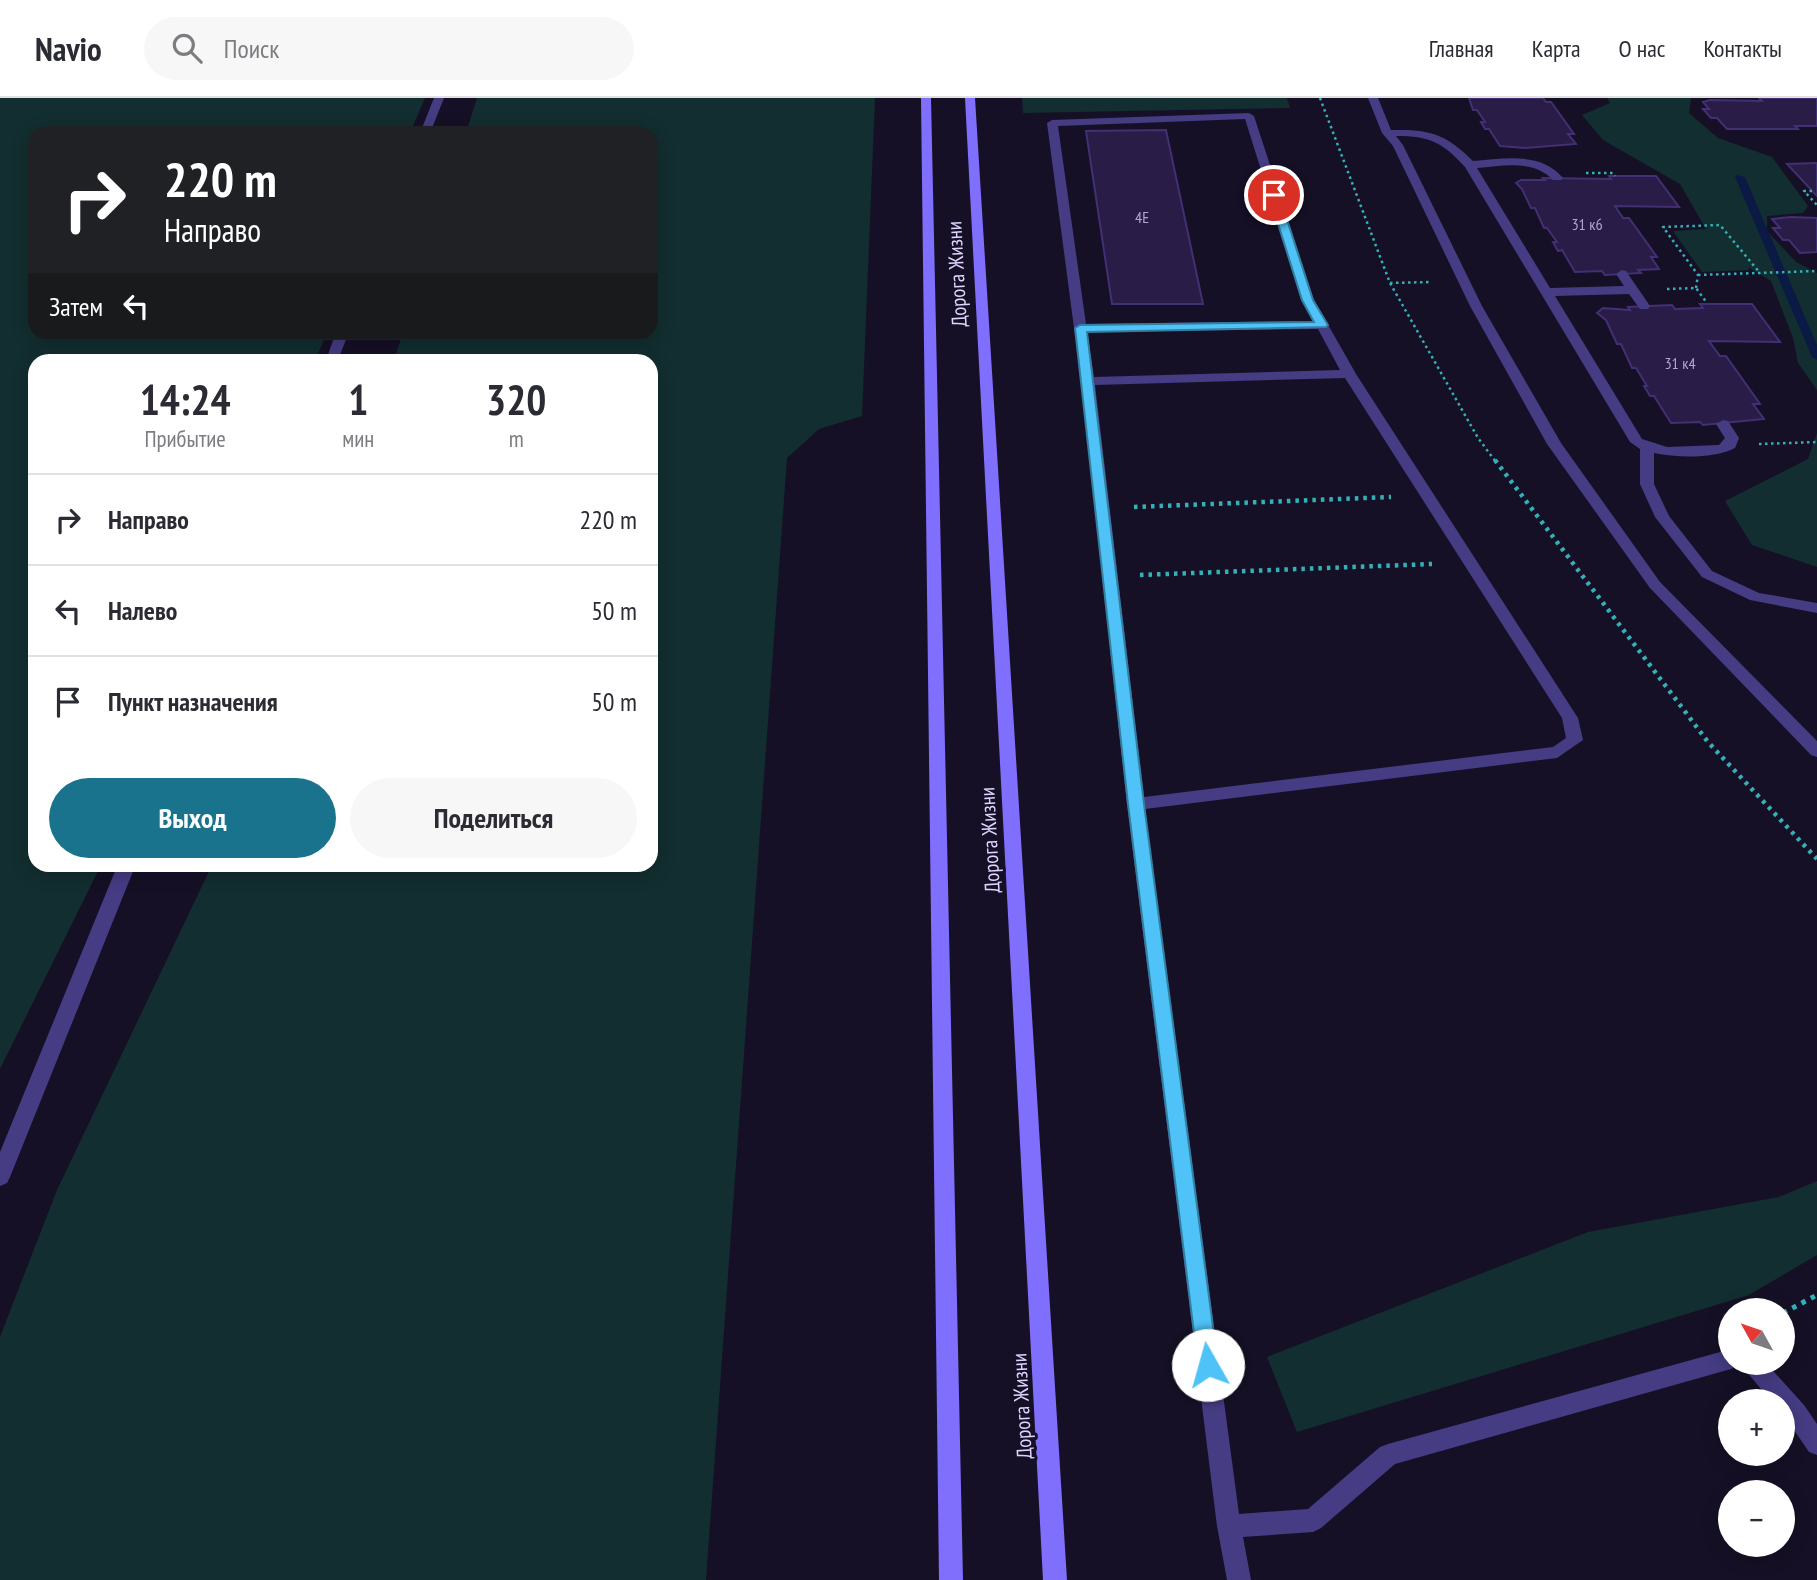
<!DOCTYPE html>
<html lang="ru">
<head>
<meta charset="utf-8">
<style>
  body { margin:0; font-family:"PT Sans Narrow",sans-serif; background:#f7f7f7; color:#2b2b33; height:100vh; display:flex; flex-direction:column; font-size:26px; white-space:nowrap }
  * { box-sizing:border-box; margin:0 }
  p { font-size:23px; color:#7c7c81 }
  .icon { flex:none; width:38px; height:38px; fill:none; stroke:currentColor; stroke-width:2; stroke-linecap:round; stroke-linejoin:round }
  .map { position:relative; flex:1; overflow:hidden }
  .drawer { position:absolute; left:28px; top:256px; width:630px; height:518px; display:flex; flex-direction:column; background:#fff; border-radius:21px; box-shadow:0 4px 18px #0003 }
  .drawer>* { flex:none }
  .top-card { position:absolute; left:28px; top:28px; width:630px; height:214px; border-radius:21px; box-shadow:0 4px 18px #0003; background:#202124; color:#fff; overflow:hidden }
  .needle { width:46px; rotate:310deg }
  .tools { position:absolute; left:1718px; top:1200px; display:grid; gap:14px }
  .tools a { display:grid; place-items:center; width:77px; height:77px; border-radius:50%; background:#fff; box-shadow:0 4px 18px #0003; font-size:35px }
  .pin { position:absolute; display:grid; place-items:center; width:60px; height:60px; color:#fff; margin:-30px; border:4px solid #fff; border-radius:50%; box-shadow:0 2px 7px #0007 }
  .me { position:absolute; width:77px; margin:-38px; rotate:353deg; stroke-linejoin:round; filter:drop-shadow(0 0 5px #0008) }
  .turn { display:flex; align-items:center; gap:24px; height:147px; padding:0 21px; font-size:32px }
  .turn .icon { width:91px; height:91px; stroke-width:2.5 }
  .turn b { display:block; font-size:49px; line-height:60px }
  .then { display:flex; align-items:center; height:66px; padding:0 21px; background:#0003; gap:14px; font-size:26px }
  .eta { display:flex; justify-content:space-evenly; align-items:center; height:119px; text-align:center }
  .eta b { font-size:42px; font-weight:600; line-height:49px }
  .primary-button { display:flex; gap:14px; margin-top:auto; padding:14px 21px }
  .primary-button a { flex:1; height:80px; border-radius:42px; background:#1a738d; color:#fff; font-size:28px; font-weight:600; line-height:80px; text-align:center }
  .primary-button a+a { background:#f7f7f7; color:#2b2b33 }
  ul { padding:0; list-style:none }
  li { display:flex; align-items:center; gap:21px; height:91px; padding:0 21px; border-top:2px solid #e1e1e2 }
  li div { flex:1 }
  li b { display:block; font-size:26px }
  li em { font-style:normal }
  header { display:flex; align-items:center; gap:42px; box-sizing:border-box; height:98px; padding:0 35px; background:#fff; border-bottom:2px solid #e1e1e2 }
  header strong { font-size:33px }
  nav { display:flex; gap:38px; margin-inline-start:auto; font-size:24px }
  .search { width:490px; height:63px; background:#f7f7f7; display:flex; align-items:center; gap:18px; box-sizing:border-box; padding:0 24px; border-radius:38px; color:#7c7c81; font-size:26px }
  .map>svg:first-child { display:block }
  .green { fill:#132e30 }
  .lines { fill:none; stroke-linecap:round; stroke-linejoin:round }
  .stream { fill:#0b1a44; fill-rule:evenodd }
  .building { fill:#291c47; stroke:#432f73; stroke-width:2 }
  .path-far2 { stroke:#32b2b7; stroke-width:2.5; stroke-dasharray:2.5 3.5; stroke-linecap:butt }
  .path-far1 { stroke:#32b2b7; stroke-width:4.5; stroke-dasharray:3.5 5; stroke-linecap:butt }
  .path { stroke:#32b2b7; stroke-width:5; stroke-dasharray:4.5 6; stroke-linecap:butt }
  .service { fill:#453c84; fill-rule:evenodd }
  .secondary { fill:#806ffc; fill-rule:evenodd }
  .route { fill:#4fc3f7; stroke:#337fa1; stroke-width:2 }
  .labels { text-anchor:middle; stroke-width:6; stroke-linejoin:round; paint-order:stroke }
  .far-number-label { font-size:16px; fill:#b1a8d0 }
  .street-label { font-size:21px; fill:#ded6fe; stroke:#161026 }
</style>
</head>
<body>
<header>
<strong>Navio</strong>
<div class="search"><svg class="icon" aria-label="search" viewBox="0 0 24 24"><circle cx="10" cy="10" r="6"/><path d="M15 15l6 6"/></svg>Поиск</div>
<nav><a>Главная</a><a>Карта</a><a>О нас</a><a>Контакты</a></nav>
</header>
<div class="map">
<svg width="1817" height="1482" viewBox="0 0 1817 1482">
  <rect width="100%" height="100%" fill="#161026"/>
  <path class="green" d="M0,0H425L410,35H35V234L327,235L315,262H35V766L101,767L0,971Z
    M477,0H875L862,318L819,331L787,360L706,1482H0V1239L57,1092L212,767L651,766V262H394L403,235L651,234V35H466Z
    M1022,0H1287L1290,10L1023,15Z
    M1607,0H1691L1689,15L1718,40L1772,59L1808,108L1803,115L1767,118V133L1796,164L1817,175V292L1798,265L1793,240L1771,183L1748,169L1749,172L1702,174L1673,133L1706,131L1680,86L1603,42L1582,17L1610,5Z
    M1817,335V469L1752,447L1725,403L1808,361Z
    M1817,1083V1157L1749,1197L1297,1334L1267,1259L1588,1134L1779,1099Z"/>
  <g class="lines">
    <path class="stream" d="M1737,77L1745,79L1817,247V262L1812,259L1735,79Z"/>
  </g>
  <path class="building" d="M1469,0H1543L1546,4H1551L1574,36H1568L1576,46L1525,50L1500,48L1489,31H1485L1481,24H1485L1477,12H1473Z
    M1759,0H1817V28H1795L1798,31H1727L1717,20H1711L1703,11H1709L1703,4L1710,2L1762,3Z
    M1166,32L1203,206H1112L1086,33Z
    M1817,65V98L1787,66Z
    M1609,78H1656L1679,109L1615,108L1623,120H1629L1657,159H1651L1659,171L1638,172L1641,175L1605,177L1602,173L1575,174L1562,152L1558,153L1553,144H1557L1547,130H1544L1535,110H1531L1522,91L1516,85L1521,82H1545L1543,80L1611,81Z
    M1791,119L1817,120V154L1800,155L1789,142H1783L1773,130H1780L1772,121Z
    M1700,206H1752L1780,244L1709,243L1720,258H1726L1760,306H1753L1764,321L1703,327L1700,324L1671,325L1654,298H1650L1644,288H1647L1636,270H1632L1621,246H1617L1606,222L1597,215L1603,210L1630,212L1628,209L1672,207L1675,211L1703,210Z"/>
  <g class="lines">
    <path class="path-far2" d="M1320,0L1390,185L1478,340L1496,364
      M1586,75H1613L1615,78
      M1812,93H1804L1817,107
      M1698,177L1817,173
      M1390,185L1432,184
      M1696,190L1698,177L1663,129L1720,127L1760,175
      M1667,191L1696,190L1707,205
      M1759,346L1817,344"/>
    <path class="path-far1" d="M1495,362L1708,644L1817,761
      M1134,409L1391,399
      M1140,477L1432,466"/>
    <path class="path" d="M1783,1215L1817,1197"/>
    <path class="service" d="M434,0H444L430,35H420Z
      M1368,0H1378L1391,32C1430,31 1446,36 1473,63C1503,61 1541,53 1563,80L1561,82H1553C1533,61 1503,68 1477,70L1550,190L1624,188L1616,176L1622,172L1626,173L1650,208L1648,211H1640L1629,196L1555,198L1642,341L1667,349L1719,347L1725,340L1716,326L1723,322L1728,323L1739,340L1735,350C1713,361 1678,360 1654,355V386L1669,418L1712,473L1759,495L1817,505V515L1750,502L1702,479L1655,419L1640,386V351L1630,344L1465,69C1442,44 1430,38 1396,38L1403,47L1482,208L1561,345L1660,484L1817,643V659L1811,657L1650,490L1547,346L1470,208L1393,48L1382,35Z
      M1249,15L1254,18L1314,202L1356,276L1578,620L1583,642L1557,660L1145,711L1239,1416L1308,1411L1380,1349L1388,1346L1731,1251V1265H1766L1804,1307L1817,1326V1357L1809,1354L1783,1316V1304H1772L1740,1266L1731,1271L1395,1366L1321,1430L1313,1434L1243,1439L1251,1482H1227L1217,1428L1127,706L1081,283L1047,25L1052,22ZM1245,21L1302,202L1313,223L1086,226L1058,28ZM1318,231L1340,272L1094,279L1087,234ZM1345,280L1562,620L1566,640L1553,649L1144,699L1095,287Z
      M336,234H349L338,262H326Z
      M118,766H136L10,1079L7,1085L0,1088V1054Z"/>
    <path class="secondary" d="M921,0H931L963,1482H939Z
      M965,0H975L1067,1482H1043Z"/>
  </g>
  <path class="route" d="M1274,94L1279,97L1313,202L1328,227L1326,229L1087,234L1144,706L1218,1267L1215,1274L1208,1277L1201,1274L1198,1267L1128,706L1075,230L1080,227L1314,224L1302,202L1269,97Z"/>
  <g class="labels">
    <g class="far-number-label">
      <text x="1142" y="125">4Е</text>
      <text x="1587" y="132">31 к6</text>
      <text x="1680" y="271">31 к4</text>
    </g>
    <g class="street-label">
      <text transform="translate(957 176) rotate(-93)" y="7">Дорога Жизни</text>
      <text transform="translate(990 742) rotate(-93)" y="7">Дорога Жизни</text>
      <text transform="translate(1022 1308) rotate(-93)" y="7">Дорога Жизни</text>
    </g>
  </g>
</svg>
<div class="tools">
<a><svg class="needle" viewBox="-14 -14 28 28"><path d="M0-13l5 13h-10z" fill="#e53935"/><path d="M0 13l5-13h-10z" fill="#7c7c81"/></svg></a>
<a>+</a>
<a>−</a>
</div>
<div class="pin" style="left:1274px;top:97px;background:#d93025"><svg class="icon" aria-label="arrive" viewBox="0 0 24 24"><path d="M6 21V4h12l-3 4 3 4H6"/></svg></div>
<svg class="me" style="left:1208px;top:1267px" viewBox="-20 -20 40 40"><circle r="19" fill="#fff"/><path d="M0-13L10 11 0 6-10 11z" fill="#4fc3f7"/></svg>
<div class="top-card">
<div class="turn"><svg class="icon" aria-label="right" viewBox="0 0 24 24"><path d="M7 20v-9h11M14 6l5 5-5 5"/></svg><div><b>220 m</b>Направо</div></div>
<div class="then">Затем<svg class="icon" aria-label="left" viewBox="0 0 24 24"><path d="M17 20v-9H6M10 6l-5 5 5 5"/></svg></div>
</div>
<section class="drawer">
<div class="eta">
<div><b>14:24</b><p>Прибытие</p></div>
<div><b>1</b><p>мин</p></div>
<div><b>320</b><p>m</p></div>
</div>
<ul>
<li><svg class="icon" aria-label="right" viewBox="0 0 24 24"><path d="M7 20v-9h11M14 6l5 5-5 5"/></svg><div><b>Направо</b></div><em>220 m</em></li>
<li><svg class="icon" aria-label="left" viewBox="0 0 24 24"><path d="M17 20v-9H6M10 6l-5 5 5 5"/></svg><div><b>Налево</b></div><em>50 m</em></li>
<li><svg class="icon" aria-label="arrive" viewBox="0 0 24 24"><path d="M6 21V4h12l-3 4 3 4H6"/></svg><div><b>Пункт назначения</b></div><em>50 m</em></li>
</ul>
<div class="primary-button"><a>Выход</a><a>Поделиться</a></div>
</section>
</div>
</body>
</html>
